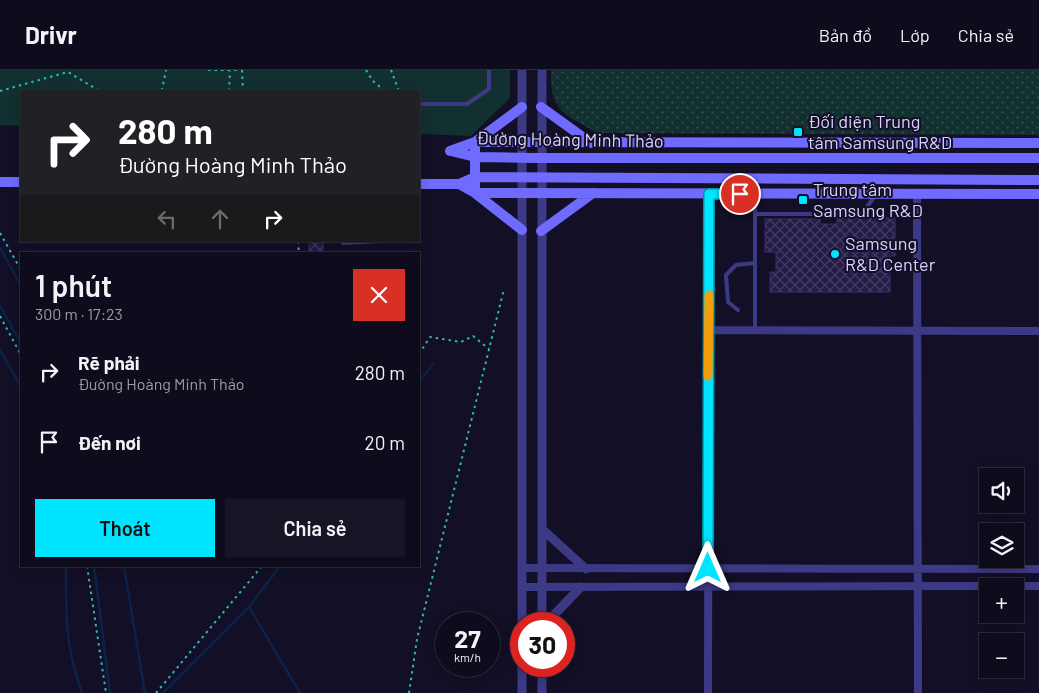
<!DOCTYPE html>
<html lang="vi">
<head>
<meta charset="utf-8">
<style>
  body { margin:0; font-family:Barlow,sans-serif; background:#171425; color:#f1f3f6; height:100vh; display:flex; flex-direction:column; font-size:19px; white-space:nowrap }
  * { box-sizing:border-box; margin:0 }
  p { font-size:16px; color:#9b9ba3 }
  .icon { flex:none; width:28px; height:28px; fill:none; stroke:currentColor; stroke-width:2; stroke-linecap:round; stroke-linejoin:round }
  .map { position:relative; flex:1; overflow:hidden }
  .side { position:absolute; left:20px; top:182px; width:400px; height:315px; display:flex; flex-direction:column; background:#0e0b1c; border-radius:0px; box-shadow:0 2px 12px #0003,0 0 0 1px #2e2b3b }
  .side>* { flex:none }
  .guide { position:absolute; left:20px; top:20px; width:400px; height:152px; border-radius:0px; box-shadow:0 2px 12px #0003,0 0 0 1px #2e2b3b; background:#202124; color:#fff; overflow:hidden }
  .fabs { position:absolute; left:979px; top:398px; display:grid; gap:10px }
  .fabs a { display:grid; place-items:center; width:45px; height:45px; border-radius:0px; background:#0e0b1c; box-shadow:0 2px 12px #0003,0 0 0 1px #2e2b3b; font-size:25px }
  .speed { position:absolute; left:435px; top:542px; display:flex; gap:10px; font-size:25px; font-weight:700; text-align:center }
  .speed>* { display:grid; place-content:center; width:65px; height:65px; border-radius:50%; background:#0e0b1c; box-shadow:0 2px 12px #0003,0 0 0 1px #2e2b3b; line-height:1 }
  .speed small { font-size:12px; font-weight:400 }
  .speed .limit { border:8px solid #d22; background:#fff; color:#111 }
  .pin { position:absolute; display:grid; place-items:center; width:42px; height:42px; color:#fff; margin:-21px; border:2px solid #fff; border-radius:50%; box-shadow:0 1px 5px #0007 }
  .me { position:absolute; width:55px; margin:-28px; rotate:0deg; stroke-linejoin:round; filter:drop-shadow(0 0 4px #0008) }
  .turn { display:flex; align-items:center; gap:18px; height:105px; padding:0 15px; font-size:22px }
  .turn .icon { width:65px; height:65px; stroke-width:2.5 }
  .turn b { display:block; font-size:35px; line-height:42px }
  .lanes { display:flex; align-items:center; height:48px; padding:0 15px; background:#0003; justify-content:center; gap:25px; direction:ltr }
  .lanes .off { opacity:.35 }
  .round { display:grid; place-items:center; flex:none; width:52px; height:52px; border-radius:0px; background:#171425 }
  .head { display:flex; align-items:center; justify-content:space-between; height:85px; padding:0 15px }
  h1 { font-size:30px; font-weight:600; line-height:38px }
  .button { display:flex; gap:10px; margin-top:auto; padding:10px 15px }
  .button a { flex:1; height:58px; border-radius:0px; background:#00e5ff; color:#111; font-size:20px; font-weight:600; line-height:58px; text-align:center }
  .button a+a { background:#171425; color:#f1f3f6 }
  ul { padding:0; list-style:none }
  li { display:flex; align-items:center; gap:15px; height:70px; padding:0 15px }
  li div { flex:1 }
  li b { display:block; font-size:19px }
  li em { font-style:normal }
  header { display:flex; align-items:center; gap:30px; box-sizing:border-box; height:70px; padding:0 25px; background:#0e0b1c; border-bottom:1px solid #2e2b3b }
  header strong { font-size:24px }
  nav { display:flex; gap:28px; margin-inline-start:auto; font-size:18px }
  .map>svg:first-child { display:block }
  .grass { fill:url(#grass-dots) }
  .park { fill:#12302f }
  .lines { fill:none; stroke-linecap:round; stroke-linejoin:round }
  .stream { stroke:#0c2248; stroke-width:2.5 }
  .building { fill:url(#building-cross-hatch); stroke:#3b2d73 }
  .path { stroke:#2fb8b0; stroke-width:2; stroke-dasharray:2.5 4; stroke-linecap:butt }
  .service { stroke:#3d3a85; stroke-width:4 }
  .minor { stroke:#3d3a85; stroke-width:8 }
  .tertiary { stroke:#3d3a85; stroke-width:9 }
  .secondary { stroke:#6f6bff; stroke-width:10 }
  .route-casing { stroke:#0095a6; stroke-width:12 }
  .route { stroke:#00e5ff; stroke-width:9 }
  .slow { stroke:#f59e0b; stroke-width:9 }
  .poi-dot { fill:#00e5ff; stroke:#130f26; stroke-width:2 }
  .labels { text-anchor:middle; stroke-width:4; stroke-linejoin:round; paint-order:stroke }
  .poi-label { font-size:18px; fill:#d9d4ff; stroke:#130f26; text-anchor:start }
  .street-label { font-size:18px; fill:#d9d4ff; stroke:#130f26 }
</style>
</head>
<body>
<header>
<strong>Drivr</strong>
<nav><a>Bản đồ</a><a>Lớp</a><a>Chia sẻ</a></nav>
</header>
<div class="map">
<svg width="1039" height="623" viewBox="0 0 1039 623">
  <defs>
    <pattern id="grass-dots" width="8" height="8" patternUnits="userSpaceOnUse" patternTransform="scale(1.25)"><rect width="8" height="8" fill="#12302f"/><path d="M2 2h.1M6 6h.1" fill="none" stroke="#344d4e" stroke-width="1.8" stroke-linecap="round"/></pattern>
    <pattern id="building-cross-hatch" width="8" height="8" patternUnits="userSpaceOnUse" patternTransform="scale(1.25)"><rect width="8" height="8" fill="#241b47"/><path d="M0 0l8 8M0 8l8-8" fill="none" stroke="#433b63"/></pattern>
  </defs>
  <rect width="100%" height="100%" fill="#130f26"/>
  <path class="grass" d="M551,0H1039V65L597,63C564,43 550,43 551,0Z"/>
  <path class="park" d="M0,0H510V28L471,66L419,64V21H21V56L0,55Z"/>
  <g class="lines">
    <path class="stream" d="M0,178L21,216
      M0,235L21,274
      M0,280L21,317
      M419,312L433,294
      M66,496C66,546 65,575 82,623
      M94,496L110,623
      M124,496L145,623
      M249,537L300,623
      M163,623L249,537L280,496"/>
  </g>
  <path class="building" d="M837,148H895V186H890V222H770V202H776V182H765V149H820V154H837Z
    M309,171H323V184H309Z"/>
  <g class="lines">
    <path class="path" d="M208,0H240
      M242,0L243,21
      M366,0L373,11L385,21
      M391,0L399,21
      M0,21L68,2L98,20H162L166,0
      M229,21L230,1
      M0,163L21,200
      M298,171L299,184
      M0,246L21,285
      M419,284L430,267L461,272L473,266L489,279
      M87,496L106,623
      M156,623L262,496
      M409,623L417,569L504,219"/>
    <path class="service" d="M419,34H467L489,19V0
      M755,144H857L863,142L875,126
      M343,173L380,171
      M738,240L728,232L726,205L736,195L755,193
      M755,260V124"/>
    <path class="minor" d="M917,124L918,623
      M708,260L1039,261
      M522,498L1039,499
      M1014,516H1039
      M522,517L988,516
      M708,623L709,123"/>
    <path class="tertiary" d="M542,0V554
      M542,459L586,499
      M522,554V0
      M545,554L581,517
      M522,596V623
      M542,623V596"/>
    <path class="secondary" d="M522,37L475,72V123L522,160
      M541,37L591,73
      M450,81L475,72L1039,73
      M451,81L475,87L533,88H1039
      M0,112H21
      M419,114H459L475,107L1039,110
      M459,114L475,123L1039,124
      M541,161L593,123"/>
  </g>
  <g class="lines">
    <g class="route-casing">
      <path id="route" d="M708,498L709,124H740"/>
    </g>
    <use href="#route" class="route"/>
    <path class="slow" d="M708,306L709,225"/>
  </g>
  <g class="poi-dot">
    <rect x="793" y="57" width="10" height="10" rx="2.5"/>
    <rect x="798" y="125" width="10" height="10" rx="2.5"/>
    <circle cx="835" cy="184" r="5"/>
  </g>
  <g class="labels">
    <g class="poi-label">
      <text x="808" y="58">Đối diện Trung<tspan x="808" dy="21">tâm Samsung R&amp;D</tspan></text>
      <text x="813" y="126">Trung tâm<tspan x="813" dy="21">Samsung R&amp;D</tspan></text>
      <text x="845" y="180">Samsung<tspan x="845" dy="21">R&amp;D Center</tspan></text>
    </g>
    <g class="street-label">
      <text transform="translate(570 70) rotate(1)" y="6">Đường Hoàng Minh Thảo</text>
    </g>
  </g>
</svg>
<div class="fabs">
<a><svg class="icon" aria-label="sound" viewBox="0 0 24 24"><path d="M4 9h4l5-4v14l-5-4H4zM17 9q2 3 0 6"/></svg></a>
<a><svg class="icon" aria-label="layers" viewBox="0 0 24 24"><path d="M12 4l9 5-9 5-9-5zM3 14l9 5 9-5"/></svg></a>
<a>+</a>
<a>−</a>
</div>
<div class="speed"><div>27<small>km/h</small></div><div class="limit">30</div></div>
<div class="pin" style="left:740px;top:124px;background:#d93025"><svg class="icon" aria-label="arrive" viewBox="0 0 24 24"><path d="M6 21V4h12l-3 4 3 4H6"/></svg></div>
<svg class="me" style="left:708px;top:498px" viewBox="-20 -20 40 40"><path d="M0-17L14 15 0 8-14 15z" fill="#00e5ff" stroke="#fff" stroke-width="4"/></svg>
<div class="guide">
<div class="turn"><svg class="icon" aria-label="right" viewBox="0 0 24 24"><path d="M7 20v-9h11M14 6l5 5-5 5"/></svg><div><b>280 m</b>Đường Hoàng Minh Thảo</div></div>
<div class="lanes"><svg class="icon off" aria-label="left" viewBox="0 0 24 24"><path d="M17 20v-9H6M10 6l-5 5 5 5"/></svg><svg class="icon off" aria-label="ahead" viewBox="0 0 24 24"><path d="M12 20V5M6 11l6-6 6 6"/></svg><svg class="icon" aria-label="right" viewBox="0 0 24 24"><path d="M7 20v-9h11M14 6l5 5-5 5"/></svg></div>
</div>
<section class="side">
<div class="head"><div><h1>1 phút</h1><p>300 m · 17:23</p></div><a class="round" style="background:#d93025;color:#fff"><svg class="icon" aria-label="close" viewBox="0 0 24 24"><path d="M6 6l12 12M18 6L6 18"/></svg></a></div>
<ul>
<li><svg class="icon" aria-label="right" viewBox="0 0 24 24"><path d="M7 20v-9h11M14 6l5 5-5 5"/></svg><div><b>Rẽ phải</b><p>Đường Hoàng Minh Thảo</p></div><em>280 m</em></li>
<li><svg class="icon" aria-label="arrive" viewBox="0 0 24 24"><path d="M6 21V4h12l-3 4 3 4H6"/></svg><div><b>Đến nơi</b></div><em>20 m</em></li>
</ul>
<div class="button"><a>Thoát</a><a>Chia sẻ</a></div>
</section>
</div>
</body>
</html>
